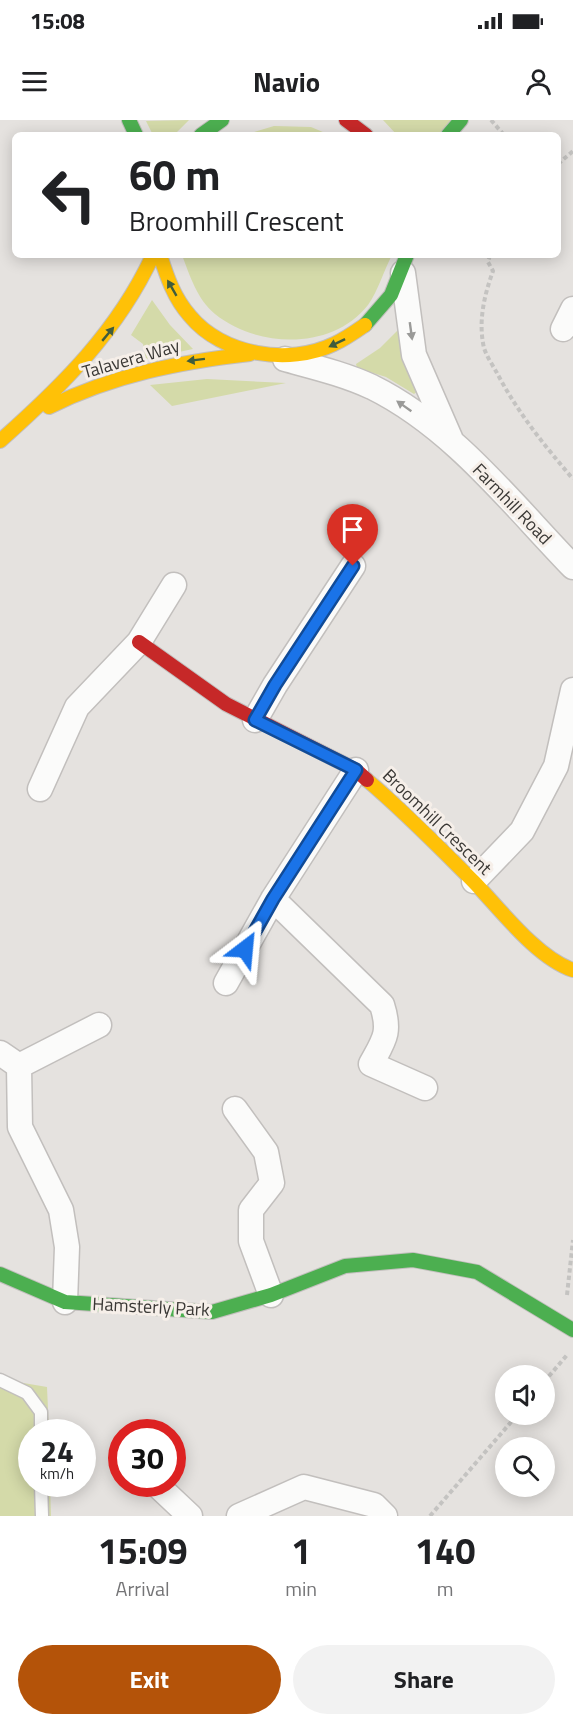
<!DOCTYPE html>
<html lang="en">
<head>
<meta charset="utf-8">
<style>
  body { margin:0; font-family:"Titillium Web",sans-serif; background:#f2f2f2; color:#202124; height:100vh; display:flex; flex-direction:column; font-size:22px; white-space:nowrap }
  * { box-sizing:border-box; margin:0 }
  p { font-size:20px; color:#757577 }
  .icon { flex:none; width:33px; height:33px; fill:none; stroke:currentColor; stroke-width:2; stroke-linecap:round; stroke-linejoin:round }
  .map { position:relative; height:1396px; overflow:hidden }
  .panel { display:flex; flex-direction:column; background:#fff; flex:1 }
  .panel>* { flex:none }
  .banner { position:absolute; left:12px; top:12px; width:549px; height:126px; border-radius:9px; box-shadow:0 3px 15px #0003; background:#fff; color:#202124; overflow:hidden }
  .controls { position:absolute; left:495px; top:1245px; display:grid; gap:12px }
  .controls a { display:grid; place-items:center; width:60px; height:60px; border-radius:50%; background:#fff; box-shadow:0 3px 15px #0003; font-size:30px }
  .speed { position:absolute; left:18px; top:1299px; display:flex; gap:12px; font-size:30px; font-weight:700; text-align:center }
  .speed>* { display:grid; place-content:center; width:78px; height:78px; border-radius:50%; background:#fff; box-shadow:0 3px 15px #0003; line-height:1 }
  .speed small { font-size:15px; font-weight:400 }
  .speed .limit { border:9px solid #d22; background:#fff; color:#111 }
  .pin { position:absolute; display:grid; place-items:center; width:51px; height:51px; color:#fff; margin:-62px -26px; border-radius:50% 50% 50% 0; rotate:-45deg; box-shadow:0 0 6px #0007 }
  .pin .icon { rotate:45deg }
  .me { position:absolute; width:66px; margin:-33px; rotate:29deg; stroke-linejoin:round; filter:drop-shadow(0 0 4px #0008) }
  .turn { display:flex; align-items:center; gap:21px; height:126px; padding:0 18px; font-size:27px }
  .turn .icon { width:78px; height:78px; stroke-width:2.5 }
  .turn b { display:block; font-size:42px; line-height:51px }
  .eta { display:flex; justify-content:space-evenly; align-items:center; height:102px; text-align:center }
  .eta b { font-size:36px; font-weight:700; line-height:42px }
  .action { display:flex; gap:12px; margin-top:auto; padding:12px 18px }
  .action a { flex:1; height:69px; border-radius:36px; background:#b45309; color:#fff; font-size:24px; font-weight:700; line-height:69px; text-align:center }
  .action a+a { background:#f2f2f2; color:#202124 }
  .status { display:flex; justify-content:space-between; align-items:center; height:42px; padding:0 30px; background:#fff; direction:ltr }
  .status svg { height:16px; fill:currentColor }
  header { display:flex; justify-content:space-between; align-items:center; height:78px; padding:0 18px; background:#fff; font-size:27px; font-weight:700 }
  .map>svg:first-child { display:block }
  .green { fill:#d4daa9 }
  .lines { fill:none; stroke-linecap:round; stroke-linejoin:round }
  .lane-casing { stroke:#c2bfbd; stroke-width:15 }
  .street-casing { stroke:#c2bfbd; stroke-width:27 }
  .fast-casing { stroke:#c2bfbd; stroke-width:16 }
  .slow-casing { stroke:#c2bfbd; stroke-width:16 }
  .jam-casing { stroke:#c2bfbd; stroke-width:16 }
  .path { stroke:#c4c3c1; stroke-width:4; stroke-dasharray:4.5 3; stroke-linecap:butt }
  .lane { stroke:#fbfbfa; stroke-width:12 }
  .street { stroke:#fbfbfa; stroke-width:24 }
  .fast { stroke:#4caf50; stroke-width:14 }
  .slow { stroke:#ffc107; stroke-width:14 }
  .jam { stroke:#c62828; stroke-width:14 }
  .oneway { fill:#3f5c3d }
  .oneway2 { fill:#9a9a98 }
  .route-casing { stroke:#114b97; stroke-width:15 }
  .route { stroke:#1a73e8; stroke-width:10 }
  .labels { text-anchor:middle; stroke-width:6; stroke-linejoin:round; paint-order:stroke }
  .street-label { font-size:18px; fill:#3a3835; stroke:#f6efe9 }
</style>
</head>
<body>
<div class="status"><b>15:08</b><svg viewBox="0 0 49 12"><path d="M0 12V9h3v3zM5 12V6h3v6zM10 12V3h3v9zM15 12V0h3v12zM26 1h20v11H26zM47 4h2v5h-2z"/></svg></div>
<header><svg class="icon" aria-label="menu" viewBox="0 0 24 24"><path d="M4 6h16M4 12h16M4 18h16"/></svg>Navio<svg class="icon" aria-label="person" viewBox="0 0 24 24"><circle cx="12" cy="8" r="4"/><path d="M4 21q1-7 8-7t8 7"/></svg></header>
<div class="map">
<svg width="573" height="1396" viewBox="0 0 573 1396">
  <rect width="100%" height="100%" fill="#e5e2df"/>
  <path class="green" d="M189,0L174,15H153L146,1Z
    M383,0H451L438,15H397Z
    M274,6L311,7L330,15H244Z
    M182,135H392C384,150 378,171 368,185C332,231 257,228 215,194C197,179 190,156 182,135Z
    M152,180L170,205L193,229L146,239L143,224L131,215Z
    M401,207L419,270L414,274L386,257L357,248L356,244L380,228Z
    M207,259L286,263L172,286L150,265Z
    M0,1259L47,1267L49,1312H32V1364H50L51,1396H0Z"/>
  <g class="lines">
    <g class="lane-casing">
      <path id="lane" d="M0,1260L27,1273L41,1292V1312
        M41,1364L42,1396"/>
    </g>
    <g class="street-casing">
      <path id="street" d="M403,153L414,235L451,320
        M563,209L573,189
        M285,239C314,247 344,254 372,267C453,307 511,383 573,447
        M255,600L275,565L353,446
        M40,669L77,587L139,522L174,465
        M474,761L522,711L556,646L573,570
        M273,779L382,885C391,913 384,920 371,944L425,968
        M226,863L273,779L356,650
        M0,933L19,946L99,905
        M19,946L20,1007L61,1090L67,1127L65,1182
        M235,989L266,1032L272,1063L251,1090V1121L271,1175
        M156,1364L190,1396
        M239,1396L304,1367L374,1385L385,1396"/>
    </g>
    <g class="fast-casing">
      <path id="fast" d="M129,0L136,15
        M201,15L222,0
        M448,15L461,0
        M365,205L391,175L407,135
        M0,1154L65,1182L212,1192L271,1175L345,1146L413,1140L477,1152L573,1210"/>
    </g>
    <g class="slow-casing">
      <path id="slow" d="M160,135C167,157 174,178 190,196C222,235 289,246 334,224C345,219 355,212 365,205
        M49,287C113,255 180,242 250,234
        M0,321C62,266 118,211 153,135
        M367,660C405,692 439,727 474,762C500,789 537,838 573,850"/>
    </g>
    <g class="jam-casing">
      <path id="jam" d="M346,0L366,15
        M139,522L226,584L356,650L367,660"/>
    </g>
    <path class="path" d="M491,0L504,15
      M558,44L573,31
      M490,135L488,142L493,151C484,176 478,202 484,228C487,237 493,246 497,253C518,293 544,325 573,359
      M567,1175L573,1120
      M544,1262L567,1235
      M430,1396L518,1294"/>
    <use href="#lane" class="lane"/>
    <use href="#street" class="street"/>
    <use href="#fast" class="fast"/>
    <use href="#slow" class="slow"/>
    <use href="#jam" class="jam"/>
  </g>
  <defs><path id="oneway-solid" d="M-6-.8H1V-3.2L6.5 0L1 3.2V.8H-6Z" transform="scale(1.5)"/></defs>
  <g class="oneway">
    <use href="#oneway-solid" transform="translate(172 168) rotate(-120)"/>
    <use href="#oneway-solid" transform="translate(108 214) rotate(-50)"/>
    <use href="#oneway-solid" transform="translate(337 223) rotate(154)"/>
    <use href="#oneway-solid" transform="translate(196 240) rotate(173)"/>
  </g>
  <g class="oneway2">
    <use href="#oneway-solid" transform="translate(411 211) rotate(82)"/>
    <use href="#oneway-solid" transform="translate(404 286) rotate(-145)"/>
  </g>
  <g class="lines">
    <g class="route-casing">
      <path id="route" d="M245,829L273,779L356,650L255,600L275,565L353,446"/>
    </g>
    <use href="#route" class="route"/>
  </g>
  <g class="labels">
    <g class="street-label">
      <text transform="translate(131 239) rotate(-16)" y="6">Talavera Way</text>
      <text transform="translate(512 384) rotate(46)" y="6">Farmhill Road</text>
      <text transform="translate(437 702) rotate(44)" y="6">Broomhill Crescent</text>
      <text transform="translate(151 1187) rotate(3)" y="6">Hamsterly Park</text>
    </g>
  </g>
</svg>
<div class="controls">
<a><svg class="icon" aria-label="sound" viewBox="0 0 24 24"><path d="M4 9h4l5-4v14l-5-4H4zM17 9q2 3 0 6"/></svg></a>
<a><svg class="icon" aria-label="search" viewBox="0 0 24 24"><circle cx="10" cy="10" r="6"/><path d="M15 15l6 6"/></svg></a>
</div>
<div class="speed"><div>24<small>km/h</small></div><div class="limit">30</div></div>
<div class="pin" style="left:353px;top:446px;background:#d93025"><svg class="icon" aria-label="arrive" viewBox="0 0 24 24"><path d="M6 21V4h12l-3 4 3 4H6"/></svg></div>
<svg class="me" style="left:245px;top:829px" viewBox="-20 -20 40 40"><path d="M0-17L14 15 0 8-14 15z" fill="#1a73e8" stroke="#fff" stroke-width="4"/></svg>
<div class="banner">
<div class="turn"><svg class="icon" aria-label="left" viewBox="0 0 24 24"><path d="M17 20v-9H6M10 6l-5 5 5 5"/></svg><div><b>60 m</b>Broomhill Crescent</div></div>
</div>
</div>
<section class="panel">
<div class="eta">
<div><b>15:09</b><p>Arrival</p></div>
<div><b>1</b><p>min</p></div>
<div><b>140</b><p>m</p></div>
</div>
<div class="action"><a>Exit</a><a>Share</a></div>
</section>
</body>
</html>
